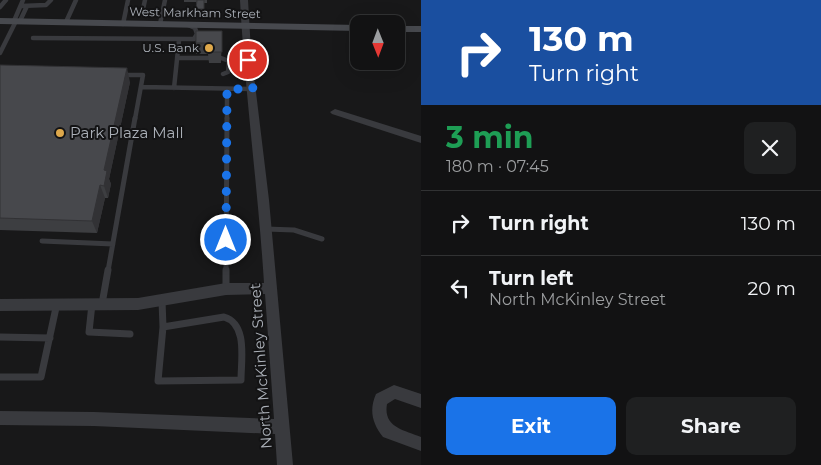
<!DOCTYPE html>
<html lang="en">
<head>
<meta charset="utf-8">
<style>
  body { margin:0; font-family:Montserrat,sans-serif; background:#1f2021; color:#f1f3f6; height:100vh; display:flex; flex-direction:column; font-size:19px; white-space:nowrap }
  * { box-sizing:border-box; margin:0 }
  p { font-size:16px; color:#9c9ea0 }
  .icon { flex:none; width:28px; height:28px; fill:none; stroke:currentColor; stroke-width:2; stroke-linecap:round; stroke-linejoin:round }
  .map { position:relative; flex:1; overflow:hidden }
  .details { display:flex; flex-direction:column; background:#121213; width:400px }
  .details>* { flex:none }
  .guide { background:#1a4fa0; color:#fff; overflow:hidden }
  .needle { width:32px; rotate:179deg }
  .buttons { position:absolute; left:350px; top:15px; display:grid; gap:10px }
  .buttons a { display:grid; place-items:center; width:55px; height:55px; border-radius:10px; background:#121213; box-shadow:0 5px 20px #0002,0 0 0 1px #313233; font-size:25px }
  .pin { position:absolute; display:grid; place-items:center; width:42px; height:42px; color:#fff; margin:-21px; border:2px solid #fff; border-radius:50%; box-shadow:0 1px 5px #0007 }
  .me { position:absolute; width:55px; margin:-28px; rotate:0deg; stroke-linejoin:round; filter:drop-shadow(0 0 4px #0008) }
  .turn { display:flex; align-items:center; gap:18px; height:105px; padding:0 25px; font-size:22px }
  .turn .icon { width:65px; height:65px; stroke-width:2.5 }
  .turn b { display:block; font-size:35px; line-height:42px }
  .round { display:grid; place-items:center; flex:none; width:52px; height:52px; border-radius:10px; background:#1f2021 }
  .head { display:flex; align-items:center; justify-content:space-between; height:85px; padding:0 25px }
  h1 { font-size:30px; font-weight:700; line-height:38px; color:#1e9e55 }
  .action { display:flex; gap:10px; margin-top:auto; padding:10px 25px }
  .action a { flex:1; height:58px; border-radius:10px; background:#1a73e8; color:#fff; font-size:20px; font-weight:700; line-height:58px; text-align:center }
  .action a+a { background:#1f2021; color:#f1f3f6 }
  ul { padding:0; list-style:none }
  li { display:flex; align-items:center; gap:15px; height:65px; padding:0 25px; border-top:1px solid #313233 }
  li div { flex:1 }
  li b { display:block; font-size:19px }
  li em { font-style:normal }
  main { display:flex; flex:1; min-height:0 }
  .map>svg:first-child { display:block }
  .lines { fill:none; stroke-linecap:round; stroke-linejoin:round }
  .lane-far2 { stroke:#393a3e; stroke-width:4.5 }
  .lane-far1 { stroke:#393a3e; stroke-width:5 }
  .lane { stroke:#393a3e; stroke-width:7 }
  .street { fill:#393a3e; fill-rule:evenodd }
  .secondary { fill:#47494e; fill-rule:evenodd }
  .wall { fill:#3d3e41 }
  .shaded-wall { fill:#323235 }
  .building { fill:#47484c; stroke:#323235 }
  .route { stroke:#1a73e8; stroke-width:9; stroke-dasharray:0 16.2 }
  .poi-dot { fill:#dea84b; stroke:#131314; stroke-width:2 }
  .labels { text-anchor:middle; stroke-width:4; stroke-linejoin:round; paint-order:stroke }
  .far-street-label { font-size:12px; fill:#abb0b8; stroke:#131314 }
  .far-poi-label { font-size:12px; fill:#abb0b8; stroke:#131314; text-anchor:end }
  .poi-label { font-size:15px; fill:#abb0b8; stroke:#131314; text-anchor:start }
  .street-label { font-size:15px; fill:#abb0b8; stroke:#131314 }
</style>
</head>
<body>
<main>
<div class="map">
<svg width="421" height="465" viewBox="0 0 421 465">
  <rect width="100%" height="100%" fill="#181819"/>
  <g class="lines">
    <path class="lane-far2" d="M21,6L46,5L51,0
      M0,7L6,0
      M142,14L145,0
      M14,21L23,0
      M20,21L27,6
      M66,22L76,0
      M123,24L128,0
      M160,24L165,0
      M33,38L194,39L197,34L195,28L188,25
      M0,53L16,21
      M177,58H209
      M221,58L229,61L228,72L223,74
      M120,75H143L135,119
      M141,87L253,89
      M174,88L179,40
      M227,119V89"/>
    <path class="lane-far1" d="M266,229L294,230L322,239
      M42,241L113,244
      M108,271L135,118
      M226,271L227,118"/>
    <path class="lane" d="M226,289V270
      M162,301L163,327
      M92,304L89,332L130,334
      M102,304L108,270
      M224,317C248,324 241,360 241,380L158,381L163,327Z
      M0,337L50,338
      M0,377H41L57,303"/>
    <path class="street" d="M240,0H248L251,51L269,200L293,465H277L275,434L94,426L0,425V411L94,412L274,419L265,294L226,295L138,310L0,311V299L138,298L226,283H264C258,188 245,94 240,0Z
      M335,109L421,136V143L332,114L330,112Z
      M394,385L421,394V408L395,399L387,404C383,427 403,430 421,437V451L383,437C372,423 369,410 376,394Z"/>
    <path class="secondary" d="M0,18L359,25V31L0,24Z
      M396,26H421V32H396Z"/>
  </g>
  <path class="wall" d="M184,0H207V3H204V13H196V2H184Z
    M222,31L221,63H209L208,54H196V43Z
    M0,65L130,82L109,179L111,184L108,198H105L97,233L0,230Z"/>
  <path class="shaded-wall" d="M127,68L130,82L109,179L111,184L108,198L104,186V170Z
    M100,185L105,198L97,233L92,221Z"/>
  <path class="building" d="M197,0H204V9H196Z
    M196,31H222V52H208L209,43H196Z
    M0,65L127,68L104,170L107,171L104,186L100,185L92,221L0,218Z"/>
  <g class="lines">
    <path class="route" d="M226,240L227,89H253L248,60"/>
  </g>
  <g class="poi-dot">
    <circle cx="209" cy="48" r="5"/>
    <circle cx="60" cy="133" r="5"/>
  </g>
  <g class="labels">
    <g class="far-street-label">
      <text transform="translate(195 13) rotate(1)" y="4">West Markham Street</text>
    </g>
    <g class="far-poi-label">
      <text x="199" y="52">U.S. Bank</text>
    </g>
    <g class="poi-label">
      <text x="70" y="138">Park Plaza Mall</text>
    </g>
    <g class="street-label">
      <text transform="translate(261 366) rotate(-94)" y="5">North McKinley Street</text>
    </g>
  </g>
</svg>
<div class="buttons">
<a><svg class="needle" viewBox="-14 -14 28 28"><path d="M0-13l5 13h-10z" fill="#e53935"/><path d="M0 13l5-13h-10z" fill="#9c9ea0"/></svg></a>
</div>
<div class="pin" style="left:248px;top:60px;background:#d93025"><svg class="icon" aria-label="arrive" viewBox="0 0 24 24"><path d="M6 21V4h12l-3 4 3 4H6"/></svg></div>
<svg class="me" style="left:226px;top:240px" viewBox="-20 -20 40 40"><circle r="17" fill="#1a73e8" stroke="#fff" stroke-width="3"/><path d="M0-11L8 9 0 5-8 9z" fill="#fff"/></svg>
</div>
<section class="details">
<div class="guide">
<div class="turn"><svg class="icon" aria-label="right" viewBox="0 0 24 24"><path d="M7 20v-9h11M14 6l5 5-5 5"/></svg><div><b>130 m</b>Turn right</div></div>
</div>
<div class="head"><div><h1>3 min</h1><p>180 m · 07:45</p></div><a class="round"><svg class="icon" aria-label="close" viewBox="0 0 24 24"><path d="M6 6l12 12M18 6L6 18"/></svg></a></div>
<ul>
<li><svg class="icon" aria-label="right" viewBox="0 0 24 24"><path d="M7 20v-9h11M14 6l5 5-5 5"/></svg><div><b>Turn right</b></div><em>130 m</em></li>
<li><svg class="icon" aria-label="left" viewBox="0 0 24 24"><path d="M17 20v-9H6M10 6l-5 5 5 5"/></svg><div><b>Turn left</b><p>North McKinley Street</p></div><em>20 m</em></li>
</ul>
<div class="action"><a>Exit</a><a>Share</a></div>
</section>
</main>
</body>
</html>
